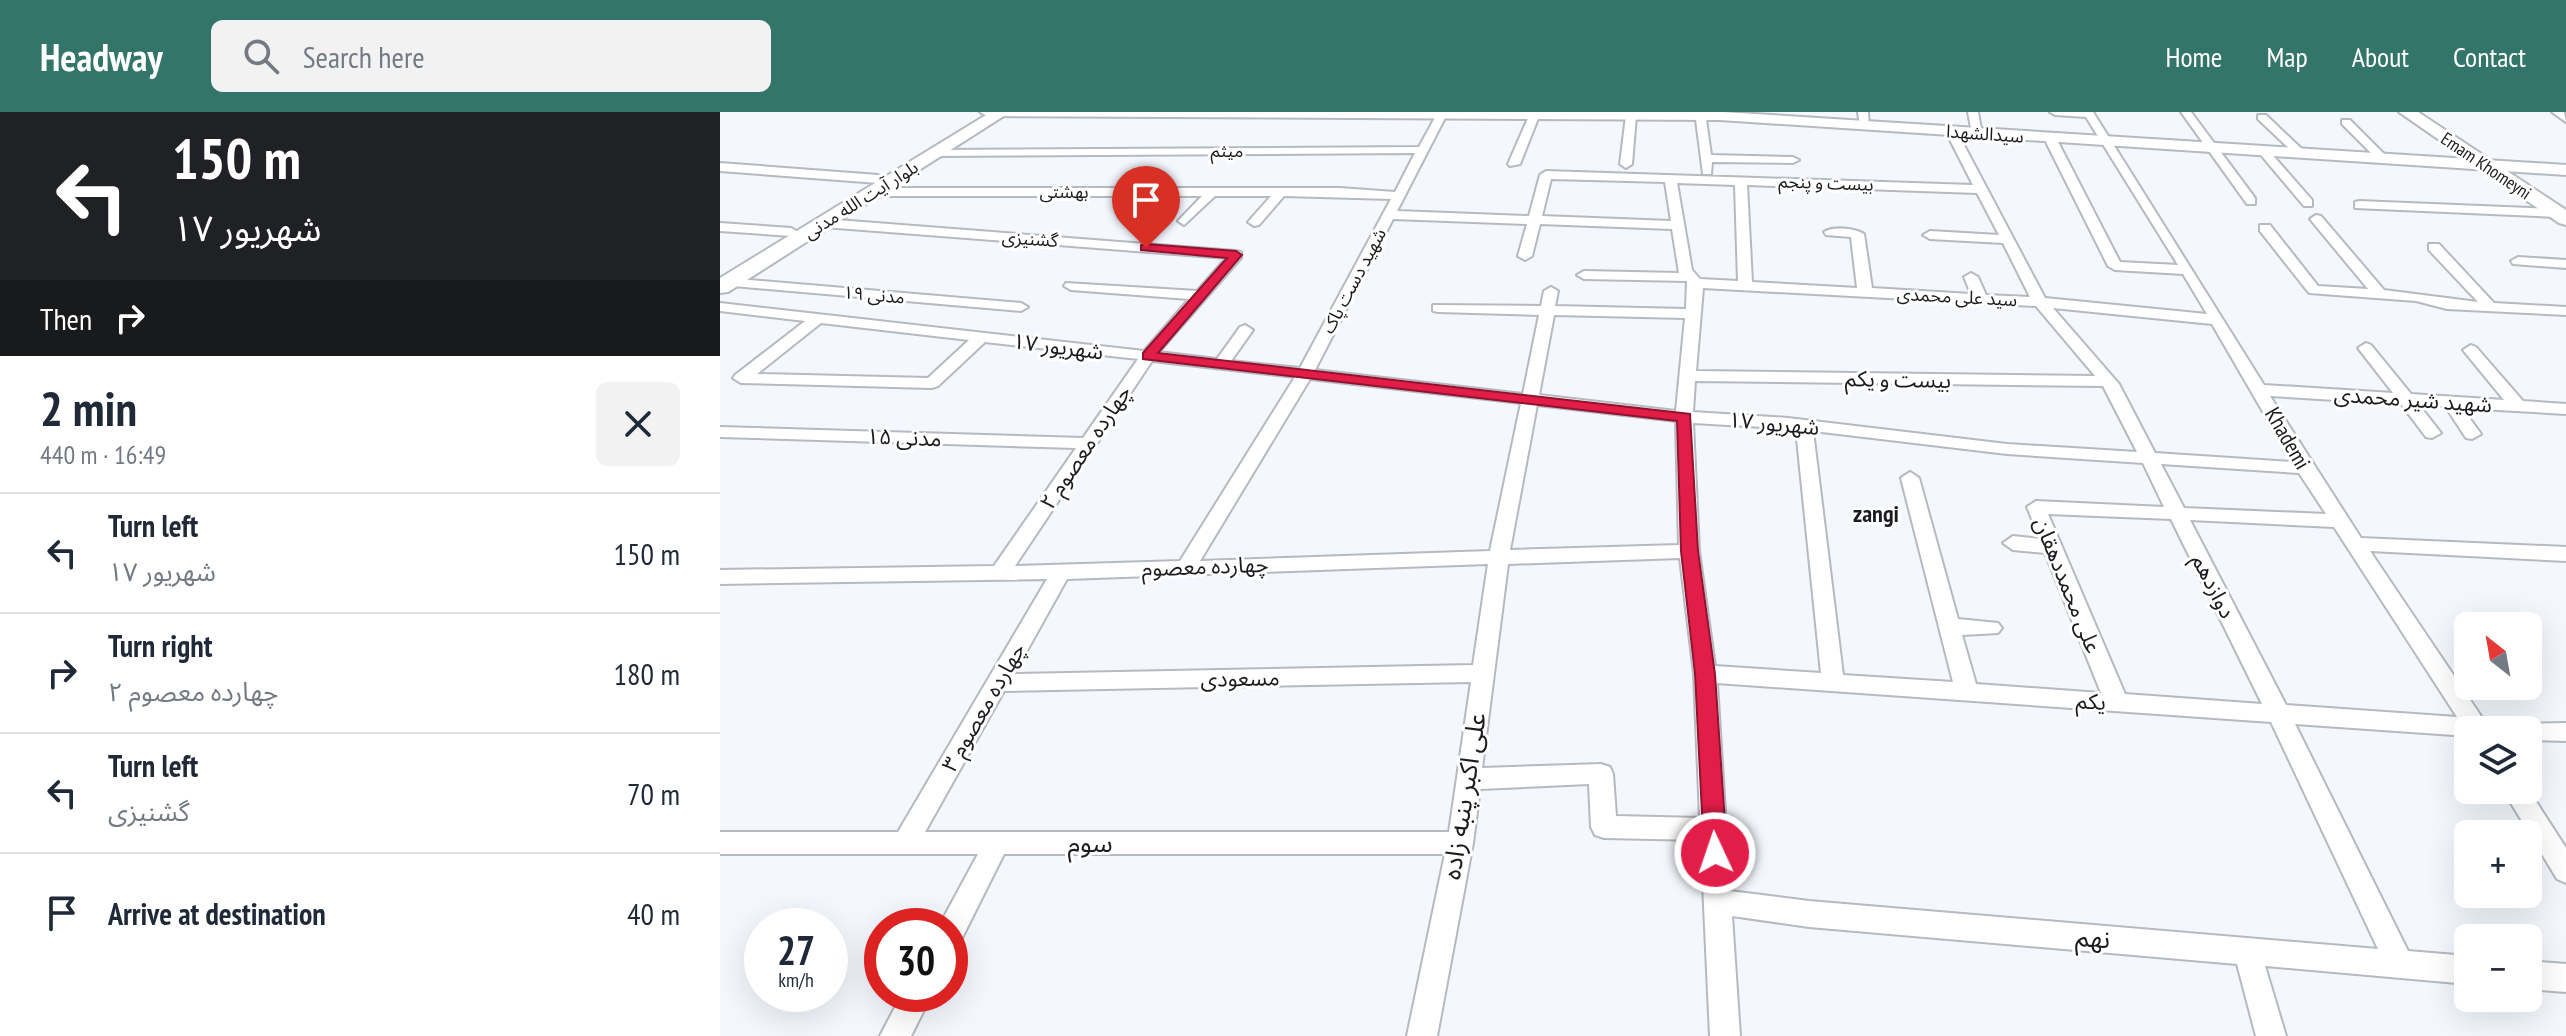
<!DOCTYPE html>
<html lang="en">
<head>
<meta charset="utf-8">
<style>
  body { margin:0; font-family:"PT Sans Narrow","Noto Sans Arabic",sans-serif; background:#f2f2f3; color:#1f2937; height:100vh; display:flex; flex-direction:column; font-size:30px; white-space:nowrap }
  * { box-sizing:border-box; margin:0 }
  p { font-size:26px; color:#747a83 }
  .icon { flex:none; width:44px; height:44px; fill:none; stroke:currentColor; stroke-width:2; stroke-linecap:round; stroke-linejoin:round }
  .map { position:relative; flex:1; overflow:hidden }
  .side { display:flex; flex-direction:column; background:#fff; width:720px }
  .side>* { flex:none }
  .hud { background:#202124; color:#fff; overflow:hidden }
  .needle { width:52px; rotate:329deg }
  .controls { position:absolute; left:1734px; top:500px; display:grid; gap:16px }
  .controls a { display:grid; place-items:center; width:88px; height:88px; border-radius:12px; background:#fff; box-shadow:0 8px 32px #0002; font-size:40px }
  .speed { position:absolute; left:24px; top:796px; display:flex; gap:16px; font-size:40px; font-weight:700; text-align:center }
  .speed>* { display:grid; place-content:center; width:104px; height:104px; border-radius:50%; background:#fff; box-shadow:0 8px 32px #0002; line-height:1 }
  .speed small { font-size:20px; font-weight:400 }
  .speed .limit { border:12px solid #d22; background:#fff; color:#111 }
  .pin { position:absolute; display:grid; place-items:center; width:68px; height:68px; color:#fff; margin:-82px -34px; border-radius:50% 50% 50% 0; rotate:-45deg; box-shadow:0 0 8px #0007 }
  .pin .icon { rotate:45deg }
  .me { position:absolute; width:88px; margin:-44px; rotate:357deg; stroke-linejoin:round; filter:drop-shadow(0 0 6px #0008) }
  .turn { display:flex; align-items:center; gap:28px; height:168px; padding:0 40px; font-size:36px }
  .turn .icon { width:104px; height:104px; stroke-width:2.5 }
  .turn b { display:block; font-size:56px; line-height:68px }
  .then { display:flex; align-items:center; height:76px; padding:0 40px; background:#0003; gap:16px; font-size:30px }
  .round { display:grid; place-items:center; flex:none; width:84px; height:84px; border-radius:12px; background:#f2f2f3 }
  .headline { display:flex; align-items:center; justify-content:space-between; height:136px; padding:0 40px }
  h1 { font-size:48px; font-weight:800; line-height:60px }
  ul { padding:0; list-style:none }
  li { display:flex; align-items:center; gap:24px; height:120px; padding:0 40px; border-top:2px solid #e0e1e3 }
  li div { flex:1 }
  li b { display:block; font-size:30px }
  li em { font-style:normal }
  header { display:flex; align-items:center; gap:48px; box-sizing:border-box; height:112px; padding:0 40px; background:#337669; color:#fff }
  header strong { font-size:38px }
  nav { display:flex; gap:44px; margin-inline-start:auto; font-size:28px }
  .search { width:560px; height:72px; background:#f2f2f3; display:flex; align-items:center; gap:20px; box-sizing:border-box; padding:0 28px; border-radius:12px; color:#747a83; font-size:30px }
  main { display:flex; flex:1; min-height:0 }
  .map>svg:first-child { display:block }
  .lines { fill:none; stroke-linecap:round; stroke-linejoin:round }
  .minor-casing { stroke:#b5b9c0; stroke-width:4 }
  .tertiary-casing { stroke:#b5b9c0; stroke-width:4 }
  .secondary-casing { stroke:#b5b9c0; stroke-width:4 }
  .minor { fill:#fff; fill-rule:evenodd }
  .tertiary { fill:#fff; fill-rule:evenodd }
  .secondary { fill:#fff; fill-rule:evenodd }
  .route { fill:#e11d48; stroke:#92132f; stroke-width:2 }
  .labels { text-anchor:middle; stroke-width:6; stroke-linejoin:round; paint-order:stroke }
  .far-street-label { font-size:18px; fill:#1b1c1f; stroke:#fff }
  .street-label { font-size:22px; fill:#1b1c1f; stroke:#fff }
  .neighbourhood-label { font-size:24px; font-weight:bold; fill:#1b1c1f; stroke:#fff }
  .near-street-label { font-size:26px; fill:#1b1c1f; stroke:#fff }
</style>
</head>
<body>
<header>
<strong>Headway</strong>
<div class="search"><svg class="icon" aria-label="search" viewBox="0 0 24 24"><circle cx="10" cy="10" r="6"/><path d="M15 15l6 6"/></svg>Search here</div>
<nav><a>Home</a><a>Map</a><a>About</a><a>Contact</a></nav>
</header>
<main>
<section class="side">
<div class="hud">
<div class="turn"><svg class="icon" aria-label="left" viewBox="0 0 24 24"><path d="M17 20v-9H6M10 6l-5 5 5 5"/></svg><div><b>150 m</b>۱۷ شهریور</div></div>
<div class="then">Then<svg class="icon" aria-label="right" viewBox="0 0 24 24"><path d="M7 20v-9h11M14 6l5 5-5 5"/></svg></div>
</div>
<div class="headline"><div><h1>2 min</h1><p>440 m · 16:49</p></div><a class="round"><svg class="icon" aria-label="close" viewBox="0 0 24 24"><path d="M6 6l12 12M18 6L6 18"/></svg></a></div>
<ul>
<li><svg class="icon" aria-label="left" viewBox="0 0 24 24"><path d="M17 20v-9H6M10 6l-5 5 5 5"/></svg><div><b>Turn left</b><p>۱۷ شهریور</p></div><em>150 m</em></li>
<li><svg class="icon" aria-label="right" viewBox="0 0 24 24"><path d="M7 20v-9h11M14 6l5 5-5 5"/></svg><div><b>Turn right</b><p>چهارده معصوم ۲</p></div><em>180 m</em></li>
<li><svg class="icon" aria-label="left" viewBox="0 0 24 24"><path d="M17 20v-9H6M10 6l-5 5 5 5"/></svg><div><b>Turn left</b><p>گشنیزی</p></div><em>70 m</em></li>
<li><svg class="icon" aria-label="arrive" viewBox="0 0 24 24"><path d="M6 21V4h12l-3 4 3 4H6"/></svg><div><b>Arrive at destination</b></div><em>40 m</em></li>
</ul>
</section>
<div class="map">
<svg width="1846" height="924" viewBox="0 0 1846 924">
  <rect width="100%" height="100%" fill="#f4f7fe"/>
  <g class="lines">
    <g class="minor-casing">
      <path id="minor" d="M718,0H728L677,99L809,104L820,63L826,59L1253,73L1226,20L1236,18L1325,186L1487,202L1463,162L1395,158L1388,154L1324,26L1326,24L1336,26L1400,150L1458,153L1366,5L1335,3L1330,0H1373L1544,273L1673,281L1638,236L1646,231L1651,233L1691,282L1784,288L1743,238L1751,233L1756,235L1803,289L1846,292V302L1742,296L1761,322L1752,327L1746,326L1725,294L1699,293L1721,321L1712,326L1706,325L1681,292L1550,284L1641,426L1846,435V449L1650,439L1763,607L1802,612L1846,611V629L1808,628V618H1748V624L1575,612L1688,839L1748,844V872L1545,854L1566,924H1536L1517,852L1089,815L1012,804L1020,924H990L981,728L884,726L875,723L871,715L869,672L760,677L753,731L717,924H687L725,742H284L240,830L230,834V814H219L258,742H0V720H178L327,467L0,472V458L274,454L356,336L0,325V315L363,326L418,247L265,230L218,274L212,276L21,271L13,266L15,263L85,209L0,199V191L424,239L469,187L351,178L344,174L346,171L477,179L506,146L104,115L98,111L104,107L516,139L521,140V146L439,240L497,247L520,215L525,213L533,218L511,249L580,256L671,87L564,84L539,113L534,114L528,110L551,84H495L464,113L458,109L482,84H154L148,80L154,76H620L675,80L695,41L215,44L209,41L215,38L699,35ZM831,67L945,70L951,109L822,104ZM957,71L1015,73L1018,169L980,167L972,158ZM1027,73L1257,81L1279,123L1210,119L1203,123L1210,127L1283,131L1310,185L1266,183L1258,165L1251,161L1244,165L1251,182L1152,176L1144,122C1135,116 1113,114 1104,120L1106,123L1131,125L1137,176L1032,170ZM673,107L807,112L798,144L805,148L812,144L820,112L952,117L959,161L864,159L857,163L864,167L967,169L966,197L835,194L838,179L831,175L824,179L821,194L713,193V199L718,200L819,203L803,282L595,258ZM983,176L1316,194L1375,264L976,259ZM1333,196L1492,212L1572,350L1435,341L1399,272ZM834,203L965,206L956,299L819,283ZM101,211L249,228L208,266L37,262ZM432,249L575,265L460,449L295,454ZM590,267L801,291L770,439L480,449ZM975,269L1383,274L1417,340L1287,332L1068,306L973,300ZM817,293L956,309L959,433L790,438ZM973,311L1076,317L1101,561L995,554L979,439ZM1093,319L1287,342L1423,351L1444,395L1316,389L1307,395L1320,427L1293,424L1283,431L1293,438L1325,441L1381,581L1256,572L1242,523L1278,521L1282,516L1278,511L1238,507L1199,366L1190,360L1181,366L1233,570L1123,563ZM1441,352L1579,361L1606,402L1464,396ZM1328,402L1451,407L1542,592L1405,582ZM1470,408L1614,415L1737,605L1566,593ZM960,446L974,562L980,706L896,704L893,662L890,655L881,652L762,656L788,452ZM768,452L753,553L294,562L347,467ZM751,570L729,720H205L284,579ZM997,571L1551,610L1658,837L1089,789L1010,779Z
        M975,0H985L991,43L1073,45L1079,48L1073,51L992,50L991,62H983Z
        M1138,0H1148L1149,16L1140,14Z
        M1248,0H1258L1262,23L1252,21Z
        M1461,0H1471L1535,86V92H1527Z
        M1832,0H1844L1846,10Z
        M814,1L819,4L800,52L790,54L788,52L809,4Z
        M911,1L916,4L912,52L906,56L900,52L906,4Z
        M1538,3H1546L1586,41V45H1578L1538,7Z
        M1622,8H1630L1668,46V50H1660L1622,12Z
        M1541,39H1549L1592,88V94H1584L1541,43Z
        M0,51L158,63L164,67L158,71L0,59Z
        M1639,89L1837,97L1843,101L1837,105L1635,96V90Z
        M1596,103L1601,104L1664,178L1758,190L1709,138V132H1719L1774,191L1846,195V203L1727,197L1696,189L1589,181L1540,119V113H1550L1598,174L1648,177L1590,107Z
        M0,111L71,116L78,120L71,124L0,119Z
        M1798,145L1846,148V156L1793,152L1791,149Z
        M7,166L301,191L308,195L301,199L2,173V167Z
        M1808,677L1846,736V771L1837,767L1783,678Z
        M1808,849L1846,852V880L1808,877Z
        M182,882H212L191,924H160Z"/>
    </g>
    <g class="tertiary-casing">
      <path id="tertiary" d="M260,0H1003L1846,53V63L1000,8L267,4Z"/>
    </g>
    <g class="secondary-casing">
      <path id="secondary" d="M271,0H290L8,180L0,181V166Z
        M1679,0H1698L1846,98V113L1839,111Z"/>
    </g>
    <use href="#minor" class="minor"/>
    <use href="#tertiary" class="tertiary"/>
    <use href="#secondary" class="secondary"/>
  </g>
  <path class="route" d="M426,132L516,139L522,143L438,241L970,302L978,439L995,562L1007,741L1003,749L995,752L987,749L984,741L975,562L961,439L957,309L423,247V241L507,146L421,138V133Z"/>
  <g class="labels">
    <g class="far-street-label">
      <text transform="translate(1265 22) rotate(4)" y="6">سیدالشهدا</text>
      <text x="507" y="45">میثم</text>
      <text transform="translate(1766 54) rotate(34)" y="6">Emam Khomeyni</text>
      <text transform="translate(1106 71) rotate(2)" y="6">بیست و پنجم</text>
      <text x="344" y="86">بهشتی</text>
      <text transform="translate(141 88) rotate(-32)" y="6">بلوار آیت الله مدنی</text>
      <text transform="translate(310 127) rotate(4)" y="6">گشنیزی</text>
      <text transform="translate(634 169) rotate(-62)" y="6">شهید دست پاک</text>
      <text transform="translate(154 183) rotate(5)" y="6">مدنی ۱۹</text>
      <text transform="translate(1237 185) rotate(3)" y="6">سید علی محمدی</text>
    </g>
    <g class="street-label">
      <text transform="translate(338 234) rotate(7)" y="8">۱۷ شهریور</text>
      <text transform="translate(1178 267) rotate(1)" y="8">بیست و یکم</text>
      <text transform="translate(1693 287) rotate(4)" y="8">شهید شیر محمدی</text>
      <text transform="translate(1054 311) rotate(5)" y="8">۱۷ شهریور</text>
      <text transform="translate(184 325) rotate(2)" y="8">مدنی ۱۵</text>
      <text transform="translate(1568 326) rotate(60)" y="8">Khademi</text>
      <text transform="translate(365 335) rotate(-56)" y="8">چهارده معصوم ۲</text>
      <text transform="translate(485 454) rotate(-2)" y="8">چهارده معصوم</text>
      <text transform="translate(1348 473) rotate(68)" y="8">علی محمددهقان</text>
      <text transform="translate(1494 474) rotate(63)" y="8">دوازدهم</text>
      <text transform="translate(520 566) rotate(-1)" y="8">مسعودی</text>
      <text transform="translate(1371 589) rotate(4)" y="8">یکم</text>
      <text transform="translate(263 595) rotate(-60)" y="8">چهارده معصوم ۳</text>
    </g>
    <g class="neighbourhood-label">
      <text x="1156" y="410">zangi</text>
    </g>
    <g class="near-street-label">
      <text transform="translate(744 684) rotate(-81)" y="9">علی اکبر پنبه زاده</text>
      <text x="370" y="740">سوم</text>
      <text transform="translate(1373 826) rotate(5)" y="9">نهم</text>
    </g>
  </g>
</svg>
<div class="controls">
<a><svg class="needle" viewBox="-14 -14 28 28"><path d="M0-13l5 13h-10z" fill="#e53935"/><path d="M0 13l5-13h-10z" fill="#747a83"/></svg></a>
<a><svg class="icon" aria-label="layers" viewBox="0 0 24 24"><path d="M12 4l9 5-9 5-9-5zM3 14l9 5 9-5"/></svg></a>
<a>+</a>
<a>−</a>
</div>
<div class="speed"><div>27<small>km/h</small></div><div class="limit">30</div></div>
<div class="pin" style="left:426px;top:136px;background:#d93025"><svg class="icon" aria-label="arrive" viewBox="0 0 24 24"><path d="M6 21V4h12l-3 4 3 4H6"/></svg></div>
<svg class="me" style="left:995px;top:741px" viewBox="-20 -20 40 40"><circle r="17" fill="#e11d48" stroke="#fff" stroke-width="3"/><path d="M0-11L8 9 0 5-8 9z" fill="#fff"/></svg>
</div>
</main>
</body>
</html>
